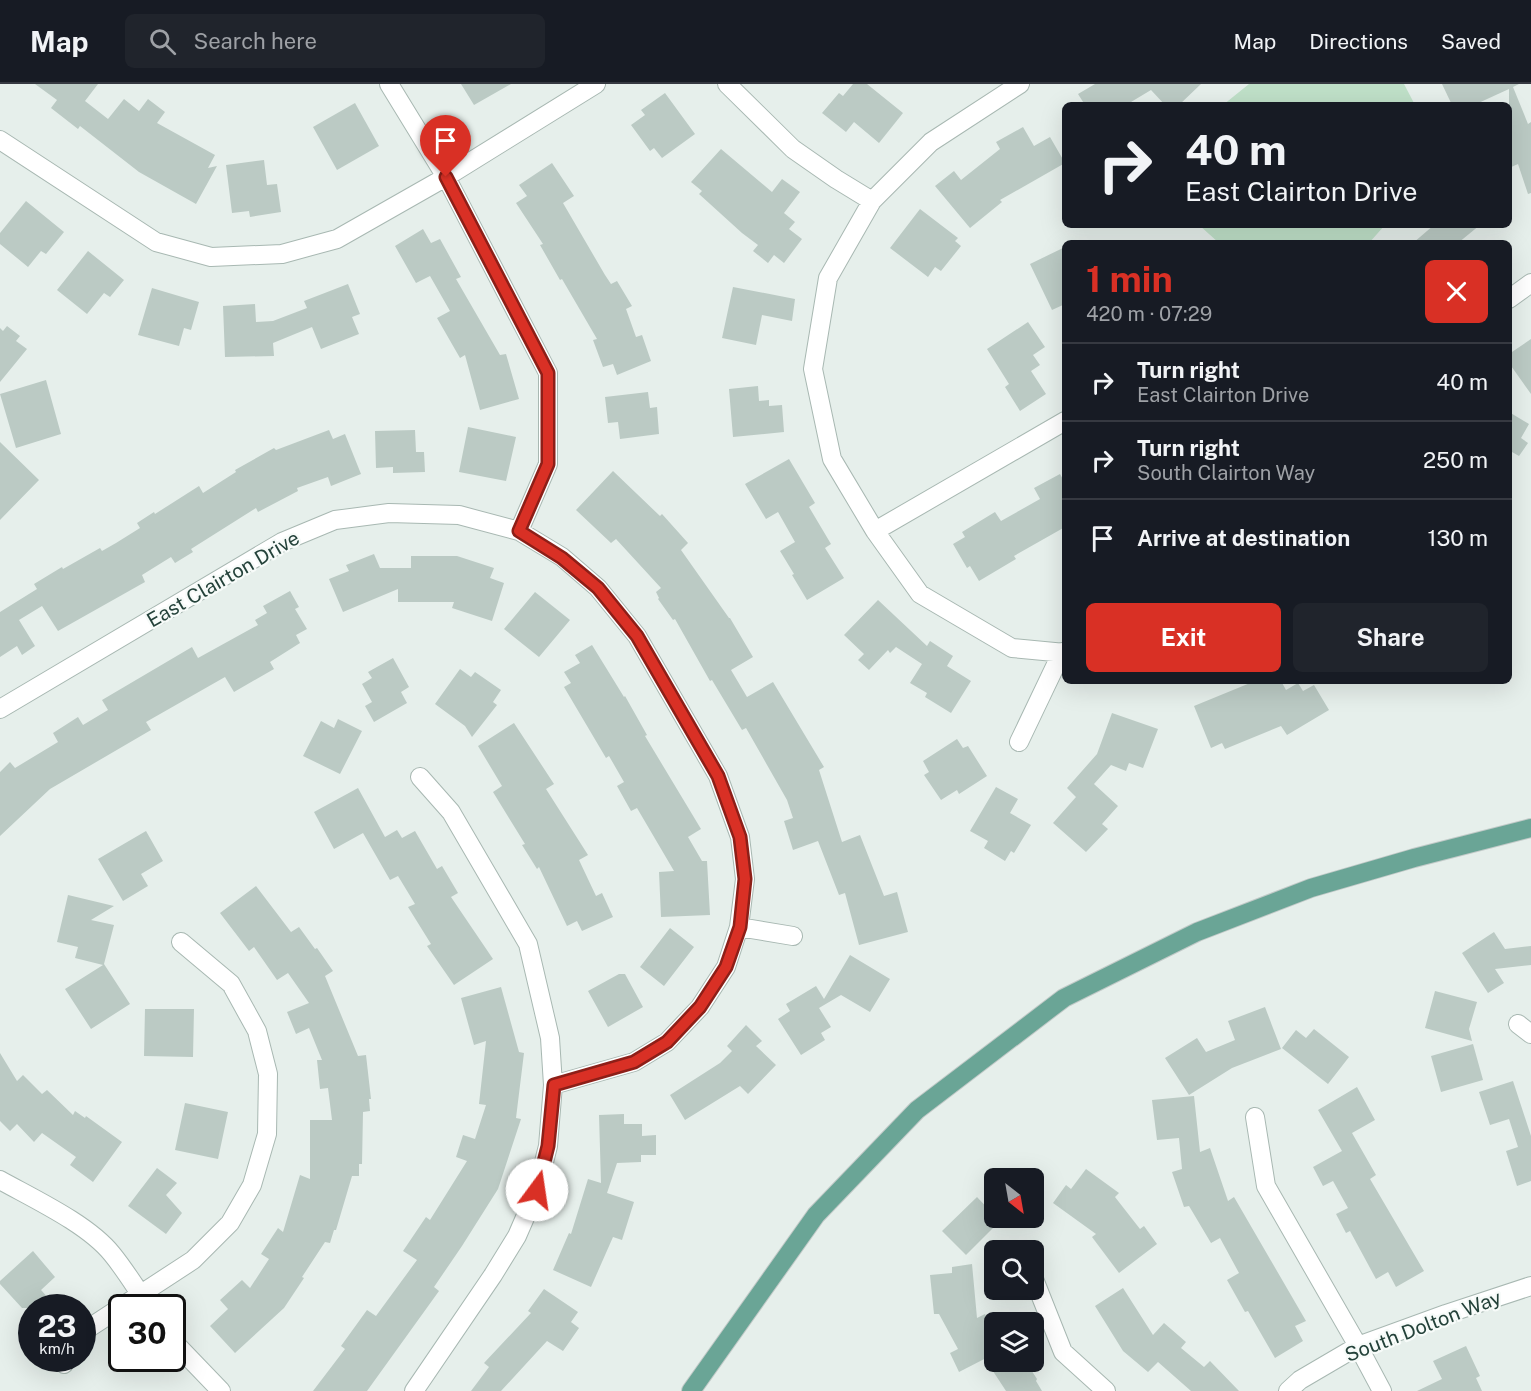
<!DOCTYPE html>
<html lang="en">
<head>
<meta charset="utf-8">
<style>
  body { margin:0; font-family:"Public Sans",sans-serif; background:#20242c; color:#f1f3f6; height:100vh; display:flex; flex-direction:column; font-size:22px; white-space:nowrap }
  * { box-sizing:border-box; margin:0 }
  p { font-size:20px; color:#9ea1a6 }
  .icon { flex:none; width:33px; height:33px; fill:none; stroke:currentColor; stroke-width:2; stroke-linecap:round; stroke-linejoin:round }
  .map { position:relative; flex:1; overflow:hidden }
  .drawer { position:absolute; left:1062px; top:156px; width:450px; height:444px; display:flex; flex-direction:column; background:#171b24; border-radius:9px; box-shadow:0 6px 24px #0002 }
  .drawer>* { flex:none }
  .banner { position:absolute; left:1062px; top:18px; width:450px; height:126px; border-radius:9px; box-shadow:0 6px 24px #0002; background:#171b24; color:#f1f3f6; overflow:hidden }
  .needle { width:39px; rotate:149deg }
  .controls { position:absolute; left:984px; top:1084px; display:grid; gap:12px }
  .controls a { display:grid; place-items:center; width:60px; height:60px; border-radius:9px; background:#171b24; box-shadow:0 6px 24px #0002; font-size:30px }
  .speed { position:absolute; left:18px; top:1210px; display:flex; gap:12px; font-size:30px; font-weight:700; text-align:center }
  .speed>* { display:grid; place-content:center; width:78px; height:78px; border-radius:50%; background:#171b24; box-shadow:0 6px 24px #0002; line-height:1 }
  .speed small { font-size:15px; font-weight:400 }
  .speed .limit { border:3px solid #111; border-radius:9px; background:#fff; color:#111 }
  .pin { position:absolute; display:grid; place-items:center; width:51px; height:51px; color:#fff; margin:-62px -26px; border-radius:50% 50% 50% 0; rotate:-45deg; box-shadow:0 0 6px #0007 }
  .pin .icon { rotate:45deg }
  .me { position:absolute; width:66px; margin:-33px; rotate:14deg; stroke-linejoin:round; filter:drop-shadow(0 0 4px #0008) }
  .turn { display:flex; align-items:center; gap:21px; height:126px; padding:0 24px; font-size:27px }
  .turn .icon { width:78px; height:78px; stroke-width:2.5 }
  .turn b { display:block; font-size:42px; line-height:51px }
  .round { display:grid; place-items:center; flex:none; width:63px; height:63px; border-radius:9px; background:#20242c }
  .overview { display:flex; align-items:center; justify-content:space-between; height:102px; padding:0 24px }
  h1 { font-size:36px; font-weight:700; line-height:45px; color:#d93025 }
  .primary-button { display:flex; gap:12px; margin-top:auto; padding:12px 24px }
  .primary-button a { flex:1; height:69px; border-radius:9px; background:#d93025; color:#fff; font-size:24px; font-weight:700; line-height:69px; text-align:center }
  .primary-button a+a { background:#20242c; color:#f1f3f6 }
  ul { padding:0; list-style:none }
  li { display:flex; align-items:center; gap:18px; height:78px; padding:0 24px; border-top:2px solid #363941 }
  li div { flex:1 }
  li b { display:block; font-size:22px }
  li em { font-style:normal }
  header { display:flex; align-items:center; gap:36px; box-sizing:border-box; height:84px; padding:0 30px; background:#171b24; border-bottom:2px solid #363941 }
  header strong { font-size:28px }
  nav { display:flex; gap:33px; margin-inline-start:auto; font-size:21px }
  .search { width:420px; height:54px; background:#20242c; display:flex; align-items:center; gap:15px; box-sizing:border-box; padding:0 21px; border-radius:9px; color:#9ea1a6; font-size:22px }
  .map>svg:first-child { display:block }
  .green { fill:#bfe0c8 }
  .building { fill:#bbcac4 }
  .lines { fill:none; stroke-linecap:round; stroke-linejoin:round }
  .minor-casing { stroke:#a8b8b2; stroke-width:20 }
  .major-casing { stroke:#c2cac8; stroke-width:20 }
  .minor { stroke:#fff; stroke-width:18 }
  .major { stroke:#6aa596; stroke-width:18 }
  .route-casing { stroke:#8d1f18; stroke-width:15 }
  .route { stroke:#d93025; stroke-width:10 }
  .labels { text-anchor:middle; stroke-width:4.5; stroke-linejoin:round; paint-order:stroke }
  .street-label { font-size:20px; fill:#24423a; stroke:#f7fbf9 }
</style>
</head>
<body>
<header>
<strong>Map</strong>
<div class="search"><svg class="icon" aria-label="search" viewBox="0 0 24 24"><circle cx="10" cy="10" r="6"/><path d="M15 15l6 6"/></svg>Search here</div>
<nav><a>Map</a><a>Directions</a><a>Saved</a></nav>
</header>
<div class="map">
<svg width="1531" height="1307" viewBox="0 0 1531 1307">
  <rect width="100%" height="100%" fill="#e6efeb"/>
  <path class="green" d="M1249,0H1404L1415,21H1223Z
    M1199,141H1385L1369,159H1219Z"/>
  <path class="building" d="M35,0H98L85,17L108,35L124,15L139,27L148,15L165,28L157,39L215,71L208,84L217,82L196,120L139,88L80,42L78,45L51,24L57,16Z
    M461,0H511L474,21Z
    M853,0H867L903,29L879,59L854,38L846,48L822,29L839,9L843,12Z
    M1095,0H1201L1179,21H1165L1151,6L1126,21H1085L1078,10Z
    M1442,0H1519L1513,3L1528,40L1531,38V109L1528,110L1518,80L1509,84V5L1474,21H1452Z
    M665,9L695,50L662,74L654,64L650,67L631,41L645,31L641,26Z
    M355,19L379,62L337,86L313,43Z
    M1023,43L1034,62L1050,53L1065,79L1000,116L1002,118L970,144L935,102L954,87L961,96L1000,65L996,58Z
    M721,65L772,108L782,95L800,108L784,129L795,138L789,145L802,155L784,179L774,171L768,179L753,167L758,161L742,149L699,110L702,107L691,98Z
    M264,76L267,101L277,100L281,128L250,133L249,127L232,129L226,81Z
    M552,79L574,112L563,119L605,191L611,200L617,197L632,222L626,225L636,253L642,251L651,277L617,291L613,280L603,283L593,256L597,255L562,195L560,196L540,161L543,160L516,119L527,112L519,101Z
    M26,117L64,148L46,170L41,167L28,183L0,160V149Z
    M920,125L958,154L955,157L961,162L941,187L935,183L928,193L890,164Z
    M1434,141H1480L1458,159H1413Z
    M423,145L431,159L440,155L461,193L456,195L500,271L506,270L519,315L480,326L465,271L460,274L437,234L450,227L430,192L416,199L395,162Z
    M1065,163V220L1052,226L1030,180Z
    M88,167L124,196L110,213L104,209L87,230L57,206Z
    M348,200L360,230L352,233L359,250L321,265L312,243L273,259L274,272L225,273L223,222L255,220L256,238L273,237L307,224L304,217Z
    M733,203L795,215L792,237L762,231L756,261L722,254Z
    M152,204L199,218L191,246L184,244L179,262L138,251Z
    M1028,238L1045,263L1033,271L1040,281L1031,287L1046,310L1020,327L1005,303L1009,300L987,265Z
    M7,242L20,252L16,257L27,265L0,298V244L3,247Z
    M1531,255V310L1509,279V270Z
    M46,296L61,350L16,364L0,310Z
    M758,302L759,317L769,316V322L782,321L784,348L733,353L729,305Z
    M648,308L650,324L657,323L659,350L620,355L618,338L608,339L605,313Z
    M1509,328L1529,340L1521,354L1528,359L1519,372L1512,368L1509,373Z
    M468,343L516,353L506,397L459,388Z
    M329,346L333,355L345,350L361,390L331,402L328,393L297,404L298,407L258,428L256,424L191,465L193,468L175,479L171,473L142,491L145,498L58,547L42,522L19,536L35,562L22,571L17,562L0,573V528L37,505L34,500L62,483L63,485L100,464L102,467L116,459L140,444L137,439L154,428L155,430L199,402L203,409L236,388L235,386L274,364L276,366Z
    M415,346L416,368H424L425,388L393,389V383L376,384L375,347Z
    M0,358L39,396L0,436Z
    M789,375L815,419L809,423L831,460L825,464L844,494L807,516L792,491L794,490L780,467L795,458L778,428L766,435L745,400Z
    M613,387L660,432L662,430L688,459L681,466L729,534H730L753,573L731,586L747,613L773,598L824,683L819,686L842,758L860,751L884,812L897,808L908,848L859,861L845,809L839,811L818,757L793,766L784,737L793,734L787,716L746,644L742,646L712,596L710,597L675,535L673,536L658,515L659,514L656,508L661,504L616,455L611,459L576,426Z
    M1060,390L1065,399V443L1014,472L1016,475L979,497L970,482L967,484L953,460L965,453L962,448L995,428L1001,437L1040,415L1034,404Z
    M374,470L380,484H411V472H457L494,484L490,494L504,499L492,537L452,524L454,518H398V505L343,528L329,495L349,487L346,481Z
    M290,507L299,523L295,525L307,545L296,551L300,559L270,578L274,585L234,608L225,593L146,638L151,646L50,705L0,752V688L10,678L15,684L58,658L53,649L78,633L83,641L108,626L102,616L192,563L198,574L258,541L255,536L267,529L263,522Z
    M535,508L570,536L539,573L504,545Z
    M878,516L927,562L930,557L953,572L947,582L971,597L951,629L925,613L927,609L910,599L922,580L896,563L890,569L888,566L869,586L858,576L864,570L844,551Z
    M592,561L624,613L625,612L647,651L645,652L701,745L688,753L702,777H707L710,831L661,833L659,788L674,787L637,724L631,727L617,702L624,698L609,672L606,674L564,603L571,599L564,588L580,579L575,571Z
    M393,574L409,603L401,608L407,619L374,638L365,622L372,618L362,600L372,594L368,588Z
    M460,585L471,593L475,588L501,606L493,618L497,621L472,653L465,642L435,620Z
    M1255,597H1281L1286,606L1298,599L1303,607L1314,601L1329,626L1287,651L1281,642L1225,665L1222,659L1211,664L1194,622Z
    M1112,629L1158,645L1143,684L1129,679L1126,687L1111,681L1094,700L1118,722L1102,740L1108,745L1086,768L1053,739L1076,713L1067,704L1097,670Z
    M338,635L362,647L340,690L303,672L321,637L334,644Z
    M514,639L554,700L546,705L588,771L579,776L596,812L602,809L613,833L582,847L577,837L567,842L539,783L537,785L522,761L525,760L493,708L502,702L478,662Z
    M957,655L963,664L968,662L987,692L959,710L957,706L941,716L924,691L929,688L923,677Z
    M996,703L1018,715L1010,729L1031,741L1014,769L1011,767L1005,777L984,764L988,757L970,747Z
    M358,704L385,753L397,746L402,754L415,747L437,785L442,782L458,809L451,813L493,875L454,901L427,862L431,860L408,823L415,820L398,792L390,796L363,749L334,765L314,728Z
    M146,747L163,777L141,790L148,802L123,817L98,775Z
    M256,802L291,848L299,843L315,865L317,864L333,887L325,892L358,972L366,971L371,1015H369L370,1027L363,1028L362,1080H359V1092H352L336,1146H334L330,1159L325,1158L302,1193L304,1194L284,1224L235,1269L210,1242L228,1225L220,1216L242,1196L250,1204L269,1175L261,1170L278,1144L283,1148L300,1091L310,1095V1036H332L328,1004L320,1005L317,976H322L309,944L296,950L287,928L309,919L288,889L277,896L254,863L249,867L220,829Z
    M68,811L114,822L91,836L114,841L104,880L130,920L91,945L65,905L103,881L75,874L78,863L57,858Z
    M670,844L694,863L664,902L640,883Z
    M1494,848L1505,865L1531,862V881L1495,885L1504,899L1488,909L1462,869Z
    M850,871L890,895L870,928L841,911L819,924L831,943L821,949L825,956L801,971L778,935L790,927L786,920L816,902L824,915Z
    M619,890H625L643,923L608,943L588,907Z
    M501,903L519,968L524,969L516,1034L521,1035L498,1105L462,1162L434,1203L439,1207L367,1307H313L345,1265L341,1262L367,1226L376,1232L417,1176L403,1167L426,1133L430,1136L467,1077L456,1073L463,1051L475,1055L486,1021L479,1020L486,957L474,961L461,914Z
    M1435,907L1477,918L1469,945L1472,957L1425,944Z
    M1265,923L1281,965L1232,984L1189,1011L1165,974L1197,954L1206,968L1235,956L1228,937Z
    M145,925H194L193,973L144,972Z
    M746,941L762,957L756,962L776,981L748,1010L740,1002L685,1036L670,1011L720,979L732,967L727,962Z
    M1314,945L1349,973L1328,1000L1282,964L1296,946L1306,954Z
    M1473,960L1483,996L1441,1008L1431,972Z
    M0,969L17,997L23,991L42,1010L47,1006L73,1031L75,1027L85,1034L86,1032L122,1058L93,1098L70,1081L76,1073L42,1049L34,1058L17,1040L10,1047L0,1037Z
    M1513,997L1531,1052V1097L1517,1102L1506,1067L1518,1063L1509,1035L1490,1041L1479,1008Z
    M1357,1003L1375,1036L1352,1049L1376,1091L1370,1095L1424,1187L1396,1203L1388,1188L1376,1195L1350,1147L1346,1149L1336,1130L1348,1124L1333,1097L1323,1102L1313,1083L1342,1067L1318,1026Z
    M1194,1012L1200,1068L1210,1064L1228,1117L1234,1113L1306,1237L1295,1242L1303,1257L1275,1274L1248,1227L1245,1228L1227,1196L1239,1189L1220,1154L1211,1159L1189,1122L1184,1123L1172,1088L1182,1085L1179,1054L1157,1056L1152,1016Z
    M185,1019L228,1028L218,1075L175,1066Z
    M624,1030V1040H642V1052L656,1051V1071H641V1078L617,1079L607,1109L634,1118L622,1156L613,1153L591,1203L553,1186L569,1149L571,1150L588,1095L601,1099L599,1031Z
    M157,1084L177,1099L166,1111L182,1129L166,1150L128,1122Z
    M1086,1085L1119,1109L1115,1113L1140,1145L1144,1142L1157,1160L1119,1189L1092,1153L1096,1150L1053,1119L1066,1101L1071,1105Z
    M977,1113L994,1131V1134H997L1000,1137L966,1171L942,1147Z
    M33,1167L55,1193L41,1206L51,1217L43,1224H22L0,1200V1197Z
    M972,1180L977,1234L985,1230L994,1248V1250L987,1254L994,1270L959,1288L950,1269L958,1265L939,1230H934L930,1191L952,1189V1183Z
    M1123,1204L1153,1251L1164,1239L1186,1258L1181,1264L1204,1283L1210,1277L1239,1307H1191L1158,1278L1148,1288L1123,1267L1095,1222Z
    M544,1205L578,1228L571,1238L579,1244L563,1267L547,1257L501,1307H471L489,1283L484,1279L531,1229L528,1227Z
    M1466,1262L1480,1292L1476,1294L1482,1307H1417L1442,1295L1433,1277Z
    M987,1278H1026L1037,1295L1036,1297L1042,1307H1006Z"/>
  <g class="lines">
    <g class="minor-casing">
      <path id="minor" d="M389,0L446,93L548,289V380L519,447
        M727,0L793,65L836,95L872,117
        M1020,0L931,58L872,117L828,194L813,285L832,375L875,447L920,510L1012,564L1065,569
        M0,56L156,158L211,173L282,170L337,155L446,93L596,0
        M1509,215L1531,199
        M875,447L1065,337
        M0,625L282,458L335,436L389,429L459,431L519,447L562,473L598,504L637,552L718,692L740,753L745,795L739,843L726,883L700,923L667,958L634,978L553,1001
        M1019,658L1062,568
        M739,843L793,852
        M1518,940L1531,950
        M1255,1033L1266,1102L1358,1262L1382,1307
        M0,1096C34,1115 88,1140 112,1170C126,1187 137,1206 150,1224
        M1034,1195L1063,1268L1106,1307
        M82,1251L89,1244L193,1176L230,1139L252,1101L267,1050L268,990L257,947L231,900L181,858
        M172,1256L221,1307
        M64,1280L66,1275
        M414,1307L493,1191L517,1152L537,1106L548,1062L553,1001L550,954L528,860L451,728L420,693
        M1288,1307L1300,1296L1358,1262L1446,1230L1531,1202"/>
    </g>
    <g class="major-casing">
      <path id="major" d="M691,1307L816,1131L917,1026L1064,914L1197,848L1311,804L1414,774L1531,744"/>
    </g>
    <use href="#minor" class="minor"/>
    <use href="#major" class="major"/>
  </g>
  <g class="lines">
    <g class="route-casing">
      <path id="route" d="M446,93L548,289V380L519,447L562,474L598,504L637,552L718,692L740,753L745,795L740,843L726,883L700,923L667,958L634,978L554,1001L548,1062L537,1106"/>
    </g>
    <use href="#route" class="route"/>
  </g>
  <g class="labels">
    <g class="street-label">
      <text transform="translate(223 495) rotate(-30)" y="7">East Clairton Drive</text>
      <text transform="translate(1423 1242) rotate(-21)" y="7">South Dolton Way</text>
    </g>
  </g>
</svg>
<div class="controls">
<a><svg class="needle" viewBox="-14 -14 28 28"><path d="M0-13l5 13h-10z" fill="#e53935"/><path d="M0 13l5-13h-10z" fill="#9ea1a6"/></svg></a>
<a><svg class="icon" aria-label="search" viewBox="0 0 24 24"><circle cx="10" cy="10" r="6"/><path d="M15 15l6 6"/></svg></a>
<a><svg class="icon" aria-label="layers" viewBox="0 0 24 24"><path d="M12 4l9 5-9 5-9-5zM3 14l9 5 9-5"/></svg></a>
</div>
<div class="speed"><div>23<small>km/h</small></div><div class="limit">30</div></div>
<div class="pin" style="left:446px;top:93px;background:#d93025"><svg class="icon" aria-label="arrive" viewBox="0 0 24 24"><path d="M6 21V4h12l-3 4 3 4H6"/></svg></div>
<svg class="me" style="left:537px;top:1106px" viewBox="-20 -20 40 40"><circle r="19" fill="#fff"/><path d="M0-13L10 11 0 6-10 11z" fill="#d93025"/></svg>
<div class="banner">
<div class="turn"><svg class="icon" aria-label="right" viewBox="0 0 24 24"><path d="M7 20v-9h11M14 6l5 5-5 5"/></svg><div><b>40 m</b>East Clairton Drive</div></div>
</div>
<section class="drawer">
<div class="overview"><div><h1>1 min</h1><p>420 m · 07:29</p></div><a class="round" style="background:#d93025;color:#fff"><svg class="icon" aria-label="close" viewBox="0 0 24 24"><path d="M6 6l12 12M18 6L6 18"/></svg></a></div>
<ul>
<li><svg class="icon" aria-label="right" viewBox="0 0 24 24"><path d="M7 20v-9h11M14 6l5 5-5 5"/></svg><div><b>Turn right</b><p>East Clairton Drive</p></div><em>40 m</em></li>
<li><svg class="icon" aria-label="right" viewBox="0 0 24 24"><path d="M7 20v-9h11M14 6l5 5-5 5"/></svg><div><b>Turn right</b><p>South Clairton Way</p></div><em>250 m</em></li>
<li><svg class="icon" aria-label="arrive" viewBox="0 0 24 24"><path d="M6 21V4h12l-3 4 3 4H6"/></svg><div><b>Arrive at destination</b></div><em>130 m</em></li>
</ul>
<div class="primary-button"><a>Exit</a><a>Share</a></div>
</section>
</div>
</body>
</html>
